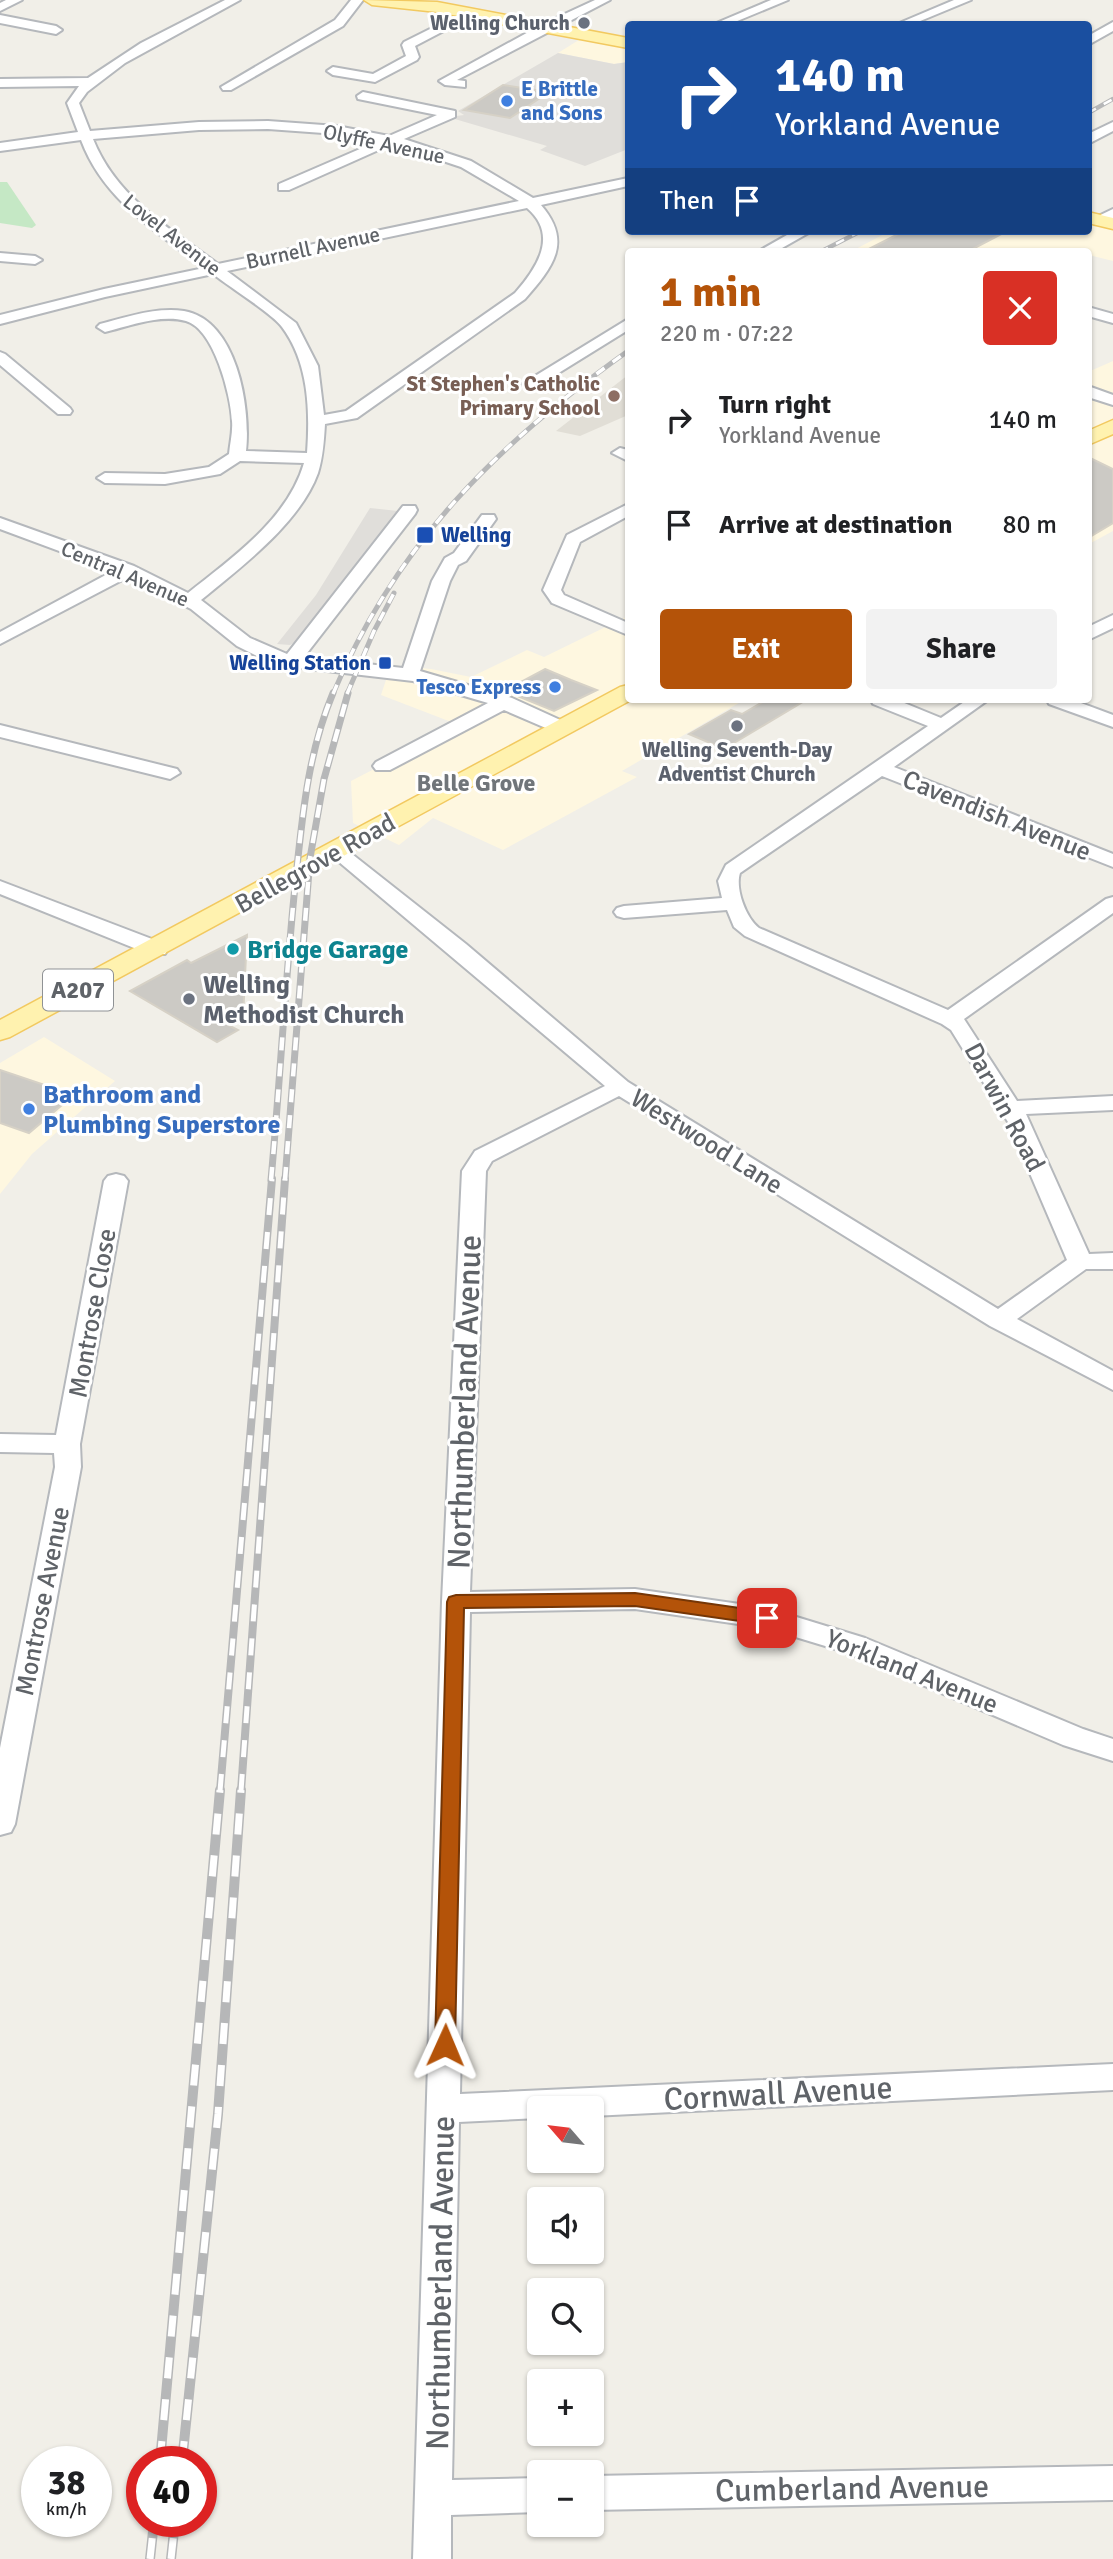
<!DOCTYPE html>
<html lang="en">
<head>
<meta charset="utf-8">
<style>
  body { margin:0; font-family:Signika,sans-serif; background:#f2f2f2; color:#202124; height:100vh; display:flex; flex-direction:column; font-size:26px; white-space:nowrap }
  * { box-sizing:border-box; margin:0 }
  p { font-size:23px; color:#757577 }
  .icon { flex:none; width:38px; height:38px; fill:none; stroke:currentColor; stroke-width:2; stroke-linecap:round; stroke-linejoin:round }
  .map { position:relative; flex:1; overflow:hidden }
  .panel { position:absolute; left:625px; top:248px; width:467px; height:455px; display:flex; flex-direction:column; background:#fff; border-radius:7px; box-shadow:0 2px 5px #0004 }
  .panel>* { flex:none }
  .banner { position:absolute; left:625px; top:21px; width:467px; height:214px; border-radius:7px; box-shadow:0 2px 5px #0004; background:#1a4fa0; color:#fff; overflow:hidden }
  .needle { width:46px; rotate:298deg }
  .fabs { position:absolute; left:527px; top:2096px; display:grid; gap:14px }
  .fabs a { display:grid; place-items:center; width:77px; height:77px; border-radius:7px; background:#fff; box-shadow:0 2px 5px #0004; font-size:35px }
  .speed { position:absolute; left:21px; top:2446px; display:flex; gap:14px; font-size:35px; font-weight:700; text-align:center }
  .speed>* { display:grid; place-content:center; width:91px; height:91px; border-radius:50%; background:#fff; box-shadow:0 2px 5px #0004; line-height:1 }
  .speed small { font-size:18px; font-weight:400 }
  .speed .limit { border:10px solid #d22; background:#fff; color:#111 }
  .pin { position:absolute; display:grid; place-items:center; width:60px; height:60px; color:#fff; margin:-30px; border-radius:14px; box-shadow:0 4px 10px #0006 }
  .me { position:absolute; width:77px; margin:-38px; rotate:1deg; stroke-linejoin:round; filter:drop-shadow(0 0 5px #0008) }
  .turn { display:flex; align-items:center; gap:24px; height:147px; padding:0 35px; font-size:32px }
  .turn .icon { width:91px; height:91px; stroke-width:2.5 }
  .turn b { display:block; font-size:49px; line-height:60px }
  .then { display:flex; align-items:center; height:66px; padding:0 35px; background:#0003; gap:14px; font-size:26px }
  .round { display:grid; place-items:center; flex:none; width:74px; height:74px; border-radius:7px; background:#f2f2f2 }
  .headline { display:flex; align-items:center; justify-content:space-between; height:119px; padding:0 35px }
  h1 { font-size:42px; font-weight:700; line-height:52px; color:#b45309 }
  .primary-button { display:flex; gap:14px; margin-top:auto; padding:14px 35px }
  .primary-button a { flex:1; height:80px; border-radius:7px; background:#b45309; color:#fff; font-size:28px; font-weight:700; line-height:80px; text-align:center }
  .primary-button a+a { background:#f2f2f2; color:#202124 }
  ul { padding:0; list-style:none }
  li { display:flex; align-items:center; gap:21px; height:105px; padding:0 35px }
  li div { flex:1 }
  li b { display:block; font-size:26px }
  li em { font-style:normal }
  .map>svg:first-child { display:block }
  .commercial { fill:#fef7e0 }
  .industrial { fill:#e0deda }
  .education { fill:#e1ded6 }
  .green { fill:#c5e8c5 }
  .building { fill:#cccac5; stroke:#d6d1c6; stroke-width:2 }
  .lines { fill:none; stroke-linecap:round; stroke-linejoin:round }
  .minor-casing { stroke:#b5b8bc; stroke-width:4 }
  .major-casing { stroke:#f2c960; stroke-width:3 }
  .minor { fill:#fff; fill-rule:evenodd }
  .major { fill:#fff2af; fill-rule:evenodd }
  .rail-far4-casing { stroke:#b6b7b8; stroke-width:4.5 }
  .rail-far3-casing { stroke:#b6b7b8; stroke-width:5 }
  .rail-far2-casing { stroke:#b6b7b8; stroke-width:7 }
  .rail-far1-casing { stroke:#b6b7b8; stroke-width:8 }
  .rail-casing { stroke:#b6b7b8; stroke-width:10 }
  .rail-far4 { stroke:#fff; stroke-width:2.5; stroke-dasharray:9; stroke-linecap:butt }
  .rail-far3 { stroke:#fff; stroke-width:3.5; stroke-dasharray:10; stroke-linecap:butt }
  .rail-far2 { stroke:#fff; stroke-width:4.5; stroke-dasharray:13; stroke-linecap:butt }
  .rail-far1 { stroke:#fff; stroke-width:5; stroke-dasharray:17; stroke-linecap:butt }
  .rail { stroke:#fff; stroke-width:7; stroke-dasharray:21; stroke-linecap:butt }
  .route { fill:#b45309; stroke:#753606; stroke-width:2 }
  .worship-dot { fill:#6b7280; stroke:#fff; stroke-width:2.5 }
  .shop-dot { fill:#3f7fe0; stroke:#fff; stroke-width:2.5 }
  .education-dot { fill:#8d6e63; stroke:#fff; stroke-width:2.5 }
  .transit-dot { fill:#1a4fb4; stroke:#fff; stroke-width:2.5 }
  .culture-dot { fill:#0f9aa8; stroke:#fff; stroke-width:2.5 }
  .labels { text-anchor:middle; stroke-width:6; stroke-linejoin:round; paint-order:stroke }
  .far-worship-label { font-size:21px; font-weight:bold; fill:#5b616d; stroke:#fff; text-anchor:end }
  .far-shop-label { font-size:21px; font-weight:bold; fill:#366cbe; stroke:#fff; text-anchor:start }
  .far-street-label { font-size:21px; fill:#5f6368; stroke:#fff }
  .far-education-label { font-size:21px; font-weight:bold; fill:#785e54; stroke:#fff; text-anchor:end }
  .far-transit-label { font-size:21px; font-weight:bold; fill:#164399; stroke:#fff; text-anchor:start }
  .far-quarter-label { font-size:24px; font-weight:bold; fill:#70757a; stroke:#fff }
  .shield { fill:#fff; stroke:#8f9295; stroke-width:2 }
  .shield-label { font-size:24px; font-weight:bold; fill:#5f6368 }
  .street-label { font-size:26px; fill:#5f6368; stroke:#fff }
  .culture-label { font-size:26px; font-weight:bold; fill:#0d838f; stroke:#fff; text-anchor:start }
  .worship-label { font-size:26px; font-weight:bold; fill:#5b616d; stroke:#fff; text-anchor:start }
  .shop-label { font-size:26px; font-weight:bold; fill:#366cbe; stroke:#fff; text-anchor:start }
  .near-street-label { font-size:32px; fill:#5f6368; stroke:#fff }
</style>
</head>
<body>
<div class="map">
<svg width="1113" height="2559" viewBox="0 0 1113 2559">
  <rect width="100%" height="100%" fill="#f1efe8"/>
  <path class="commercial" d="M582,38L628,47V62L614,64L558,53Z
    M1113,212V261L1089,255L1088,252H850L890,231H1088L1089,218Z
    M1113,361V531L1089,544L1088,372Z
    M628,616V700H744L622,771L637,777L503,850L433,818L399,845L353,823L351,781L459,725L381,695L391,665L431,669L471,677L527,650L544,657Z
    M44,1037L115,1081L32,1154L0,1194V1063Z"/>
  <path class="industrial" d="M558,53L614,64L628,62V149L585,166L540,150L547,146L448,117L464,115L458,111Z
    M370,508L398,511L387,529L296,642L290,645L277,644L316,595Z"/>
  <path class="education" d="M628,375V415L580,436L556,431Z"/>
  <path class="green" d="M0,182H7L36,225L32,228L0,223Z"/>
  <path class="building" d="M503,85L549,92L510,118L464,110Z
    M904,231H1007L967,252H863Z
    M1088,457L1113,469V523L1088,538Z
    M545,669L571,680L597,690L554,711L510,693L525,685L521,682Z
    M766,700H806L724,749L689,734L731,710L742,714Z
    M247,935L243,1018L230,1026L238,1030L217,1042L130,991L187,960L191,963Z
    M0,1070L74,1095L29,1133L0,1123Z"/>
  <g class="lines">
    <g class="minor-casing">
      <path id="minor" d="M6,0H22L0,11V3Z
        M225,0H240L125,63L87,92L79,103L90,131L199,122L268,121L337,126L389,136L437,115L358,99L357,96L363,92L455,111V117L404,139L471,161L533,198L628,178V186L541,205C573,242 553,267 525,299L357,418L325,424C324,441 323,457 318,473C300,523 241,567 201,600L250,638L287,654L403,506H415L417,510L415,514L304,657L403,668L432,581L445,558L454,553L482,515H494L496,519L466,561L458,565L450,581L420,671L512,698L569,724L572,728L569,732H555L504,710L390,770H376L373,766L376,762L488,703L413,681L301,668L259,657L237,646L191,609L128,577L0,644V632L113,571L0,529V518L134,566L188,593C232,558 288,519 304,463L240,461L220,474L165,484L105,483L97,478L105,473L165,474L209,467L229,454C230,443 233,432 232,421C231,395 214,329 186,321C160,314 130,326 105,332L97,327L100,324C127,317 156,307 184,311C237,320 251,408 246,451L307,453C310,411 309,363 282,327C273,314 228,286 213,274L105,297L0,324V315L104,289L204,268C155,231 103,199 81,140L0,151V143L78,132L67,103L79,86L0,87V79L88,78L141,43ZM268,129L337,134L376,142L279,184V190H289L392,144L461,167L519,201L218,264C169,228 116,197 93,139L199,130ZM527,208C559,235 537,268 515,293L346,411L324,415L318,366L296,323L227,271Z
        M351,0H363L343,26L231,90H223L221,87L335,20Z
        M595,0H610L457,80L465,81V87L445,85L439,81L543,24Z
        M771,0H788L730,24H714Z
        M954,0H971L913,24H897Z
        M468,10L478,13L415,46L419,57L417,60L375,82L333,75L327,71L333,67L373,74L406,56L402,45L404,42Z
        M0,15L56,26L62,30L56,34L0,23Z
        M1113,22V31L1088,45V36Z
        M1113,122V131L1088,144V134Z
        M1113,209V218L1097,224L1090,220Z
        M794,231H812L775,252H757Z
        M0,253L35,256L42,260L35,264L0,261Z
        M1088,307L1113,314V323L1088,316Z
        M628,319V330L536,387H524L522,384Z
        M0,352L5,354L70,408L72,411L70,414H58L0,365Z
        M1088,386L1113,395V405L1088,397Z
        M620,448L628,450V461L612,453Z
        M628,504V516L580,542L561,590L564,595L628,623V635L552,603L543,590L567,535Z
        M1113,615V628L1088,640V627Z
        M871,700H897L941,718L967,700H988L894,767L1113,854V867L882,776L740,873C735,889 746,918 759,928L948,1010L1106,899L1113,897V913L964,1019L1017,1101L1113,1096V1110L1026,1114L1089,1254L1113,1253V1269H1086L1017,1319L1113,1371V1390L990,1326L619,1096L492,1161L486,1171L470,1592L635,1589L767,1608L865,1638L1083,1729L1113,1739V1761L1063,1745L845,1652L766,1628L635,1609L470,1612L460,2094L1113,2064V2090L592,2116V2109H539V2118L459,2122L452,2480L539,2478V2512L451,2515V2559H413L442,1602L462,1171L475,1151L605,1086L326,851L329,847H343L466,944L628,1082L998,1309L1067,1260L1008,1122L951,1030L942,1024L745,936L734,927L727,910L624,918L617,916L614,912L617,908L624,906L722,898L718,881L726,865L928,726L873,704Z
        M1047,700H1073L1113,715V727L1049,704Z
        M0,725L177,769L180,773L170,779L0,737Z
        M0,881L165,944L168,949L165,954H149L0,894Z
        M116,1174L124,1176L128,1181L80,1444L81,1467L15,1824L11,1832L0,1835V1748L55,1467L54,1453L0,1452V1434L56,1435L104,1181L108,1176Z
        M1113,2466V2500L592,2510V2476Z"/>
    </g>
    <g class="major-casing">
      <path id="major" d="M364,0L437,2L628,38V48L437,12L372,5Z
        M1088,212L1113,218V229L1088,223Z
        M1113,420V434L1088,445V431Z
        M628,685V700H631L10,1037L0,1040V1020L620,687Z"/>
    </g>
    <use href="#minor" class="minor"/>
    <use href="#major" class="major"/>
    <g class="rail-far4-casing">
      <path id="rail-far4" d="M1088,113L1113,99
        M820,252L861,231"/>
    </g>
    <g class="rail-far3-casing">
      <path id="rail-far3" d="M333,694C396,544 497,444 628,351
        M347,694L374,631L394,593"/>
    </g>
    <g class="rail-far2-casing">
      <path id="rail-far2" d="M271,1180C280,1082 285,984 295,886C302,820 307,755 333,693
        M285,1180L310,858L324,779L348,693"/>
    </g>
    <g class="rail-far1-casing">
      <path id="rail-far1" d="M220,1791L272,1179
        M241,1791L285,1179"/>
    </g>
    <g class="rail-casing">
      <path id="rail" d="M160,2462L220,1790
        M182,2462L218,2114L241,1790
        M150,2559L154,2522
        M171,2559L175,2522"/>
    </g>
    <use href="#rail-far4" class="rail-far4"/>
    <use href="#rail-far3" class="rail-far3"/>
    <use href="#rail-far2" class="rail-far2"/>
    <use href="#rail-far1" class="rail-far1"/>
    <use href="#rail" class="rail"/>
  </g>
  <path class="route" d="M635,1593L767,1612L774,1613L776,1618L774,1623L767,1625L635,1606L464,1608L455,2045L452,2051L445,2053L438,2051L435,2045L447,1602L449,1597L456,1595Z"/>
  <g class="worship-dot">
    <circle cx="584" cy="23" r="7"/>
    <circle cx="737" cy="726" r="7"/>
    <circle cx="189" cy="999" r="7"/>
  </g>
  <g class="shop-dot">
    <circle cx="507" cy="101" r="7"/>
    <circle cx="555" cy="687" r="7"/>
    <circle cx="29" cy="1109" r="7"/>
  </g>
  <circle class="education-dot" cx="614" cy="396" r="7"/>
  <g class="transit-dot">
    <rect x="416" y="526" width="18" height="18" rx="3.5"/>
    <rect x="378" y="656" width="14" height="14" rx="3.5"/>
  </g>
  <circle class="culture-dot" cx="233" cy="949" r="7"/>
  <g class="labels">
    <g class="far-worship-label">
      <text x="570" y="30">Welling Church</text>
      <text x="737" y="757" text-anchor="middle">Welling Seventh-Day<tspan x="737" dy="24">Adventist Church</tspan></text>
    </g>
    <g class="far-shop-label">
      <text x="521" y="96">E Brittle<tspan x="521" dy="24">and Sons</tspan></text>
      <text x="541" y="694" text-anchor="end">Tesco Express</text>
    </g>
    <g class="far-street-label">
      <text transform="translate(384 144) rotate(12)" y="7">Olyffe Avenue</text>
      <text transform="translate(172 235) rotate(38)" y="7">Lovel Avenue</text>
      <text transform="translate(313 248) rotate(-12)" y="7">Burnell Avenue</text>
      <text transform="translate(125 574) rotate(23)" y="7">Central Avenue</text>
    </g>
    <g class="far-education-label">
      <text x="600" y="391">St Stephen's Catholic<tspan x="600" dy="24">Primary School</tspan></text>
    </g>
    <g class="far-transit-label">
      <text x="441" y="542">Welling</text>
      <text x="371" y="670" text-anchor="end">Welling Station</text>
    </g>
    <g class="far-quarter-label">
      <text x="476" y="791">Belle Grove</text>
    </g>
    <rect class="shield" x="43" y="969.5" width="70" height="41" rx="5"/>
    <g class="shield-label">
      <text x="78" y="998">A207</text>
    </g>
    <g class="street-label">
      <text transform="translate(997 815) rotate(22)" y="9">Cavendish Avenue</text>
      <text transform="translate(315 863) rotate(-29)" y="9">Bellegrove Road</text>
      <text transform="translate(1005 1107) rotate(62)" y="9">Darwin Road</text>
      <text transform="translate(707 1141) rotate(32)" y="9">Westwood Lane</text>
      <text transform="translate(92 1313) rotate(-80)" y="9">Montrose Close</text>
      <text transform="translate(42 1601) rotate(-79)" y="9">Montrose Avenue</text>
      <text transform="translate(912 1671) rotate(22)" y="9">Yorkland Avenue</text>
    </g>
    <g class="culture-label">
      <text x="247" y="958">Bridge Garage</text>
    </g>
    <g class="worship-label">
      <text x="203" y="993">Welling<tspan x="203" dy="30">Methodist Church</tspan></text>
    </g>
    <g class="shop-label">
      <text x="43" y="1103">Bathroom and<tspan x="43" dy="30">Plumbing Superstore</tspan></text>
    </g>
    <g class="near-street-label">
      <text transform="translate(464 1402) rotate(-88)" y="11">Northumberland Avenue</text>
      <text transform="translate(778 2093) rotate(-3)" y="11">Cornwall Avenue</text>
      <text transform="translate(440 2283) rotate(-89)" y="11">Northumberland Avenue</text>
      <text transform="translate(852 2488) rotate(-1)" y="11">Cumberland Avenue</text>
    </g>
  </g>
</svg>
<div class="fabs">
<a><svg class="needle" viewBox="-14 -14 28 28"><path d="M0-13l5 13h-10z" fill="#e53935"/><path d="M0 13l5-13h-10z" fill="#757577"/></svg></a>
<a><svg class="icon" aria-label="sound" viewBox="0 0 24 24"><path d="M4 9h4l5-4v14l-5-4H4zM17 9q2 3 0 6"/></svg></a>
<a><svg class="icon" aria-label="search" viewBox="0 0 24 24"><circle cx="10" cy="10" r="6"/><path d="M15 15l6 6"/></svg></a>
<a>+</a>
<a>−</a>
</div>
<div class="speed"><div>38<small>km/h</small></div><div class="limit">40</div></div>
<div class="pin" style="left:767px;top:1618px;background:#d93025"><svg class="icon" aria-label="arrive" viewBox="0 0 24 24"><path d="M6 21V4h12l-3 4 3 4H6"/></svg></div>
<svg class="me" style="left:445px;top:2045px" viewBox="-20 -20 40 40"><path d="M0-17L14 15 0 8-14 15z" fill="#b45309" stroke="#fff" stroke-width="4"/></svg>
<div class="banner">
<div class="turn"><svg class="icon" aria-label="right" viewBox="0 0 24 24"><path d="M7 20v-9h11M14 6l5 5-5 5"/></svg><div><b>140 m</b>Yorkland Avenue</div></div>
<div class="then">Then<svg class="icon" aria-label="arrive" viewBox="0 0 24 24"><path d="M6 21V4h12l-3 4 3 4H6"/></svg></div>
</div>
<section class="panel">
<div class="headline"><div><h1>1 min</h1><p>220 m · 07:22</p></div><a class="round" style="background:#d93025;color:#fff"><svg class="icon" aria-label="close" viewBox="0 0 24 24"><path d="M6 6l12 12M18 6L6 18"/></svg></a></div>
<ul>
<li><svg class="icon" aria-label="right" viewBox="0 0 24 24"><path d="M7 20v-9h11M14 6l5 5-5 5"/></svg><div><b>Turn right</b><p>Yorkland Avenue</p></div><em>140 m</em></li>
<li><svg class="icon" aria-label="arrive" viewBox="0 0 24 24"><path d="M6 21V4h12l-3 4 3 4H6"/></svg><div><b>Arrive at destination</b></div><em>80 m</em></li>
</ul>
<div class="primary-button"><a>Exit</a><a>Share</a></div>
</section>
</div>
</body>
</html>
